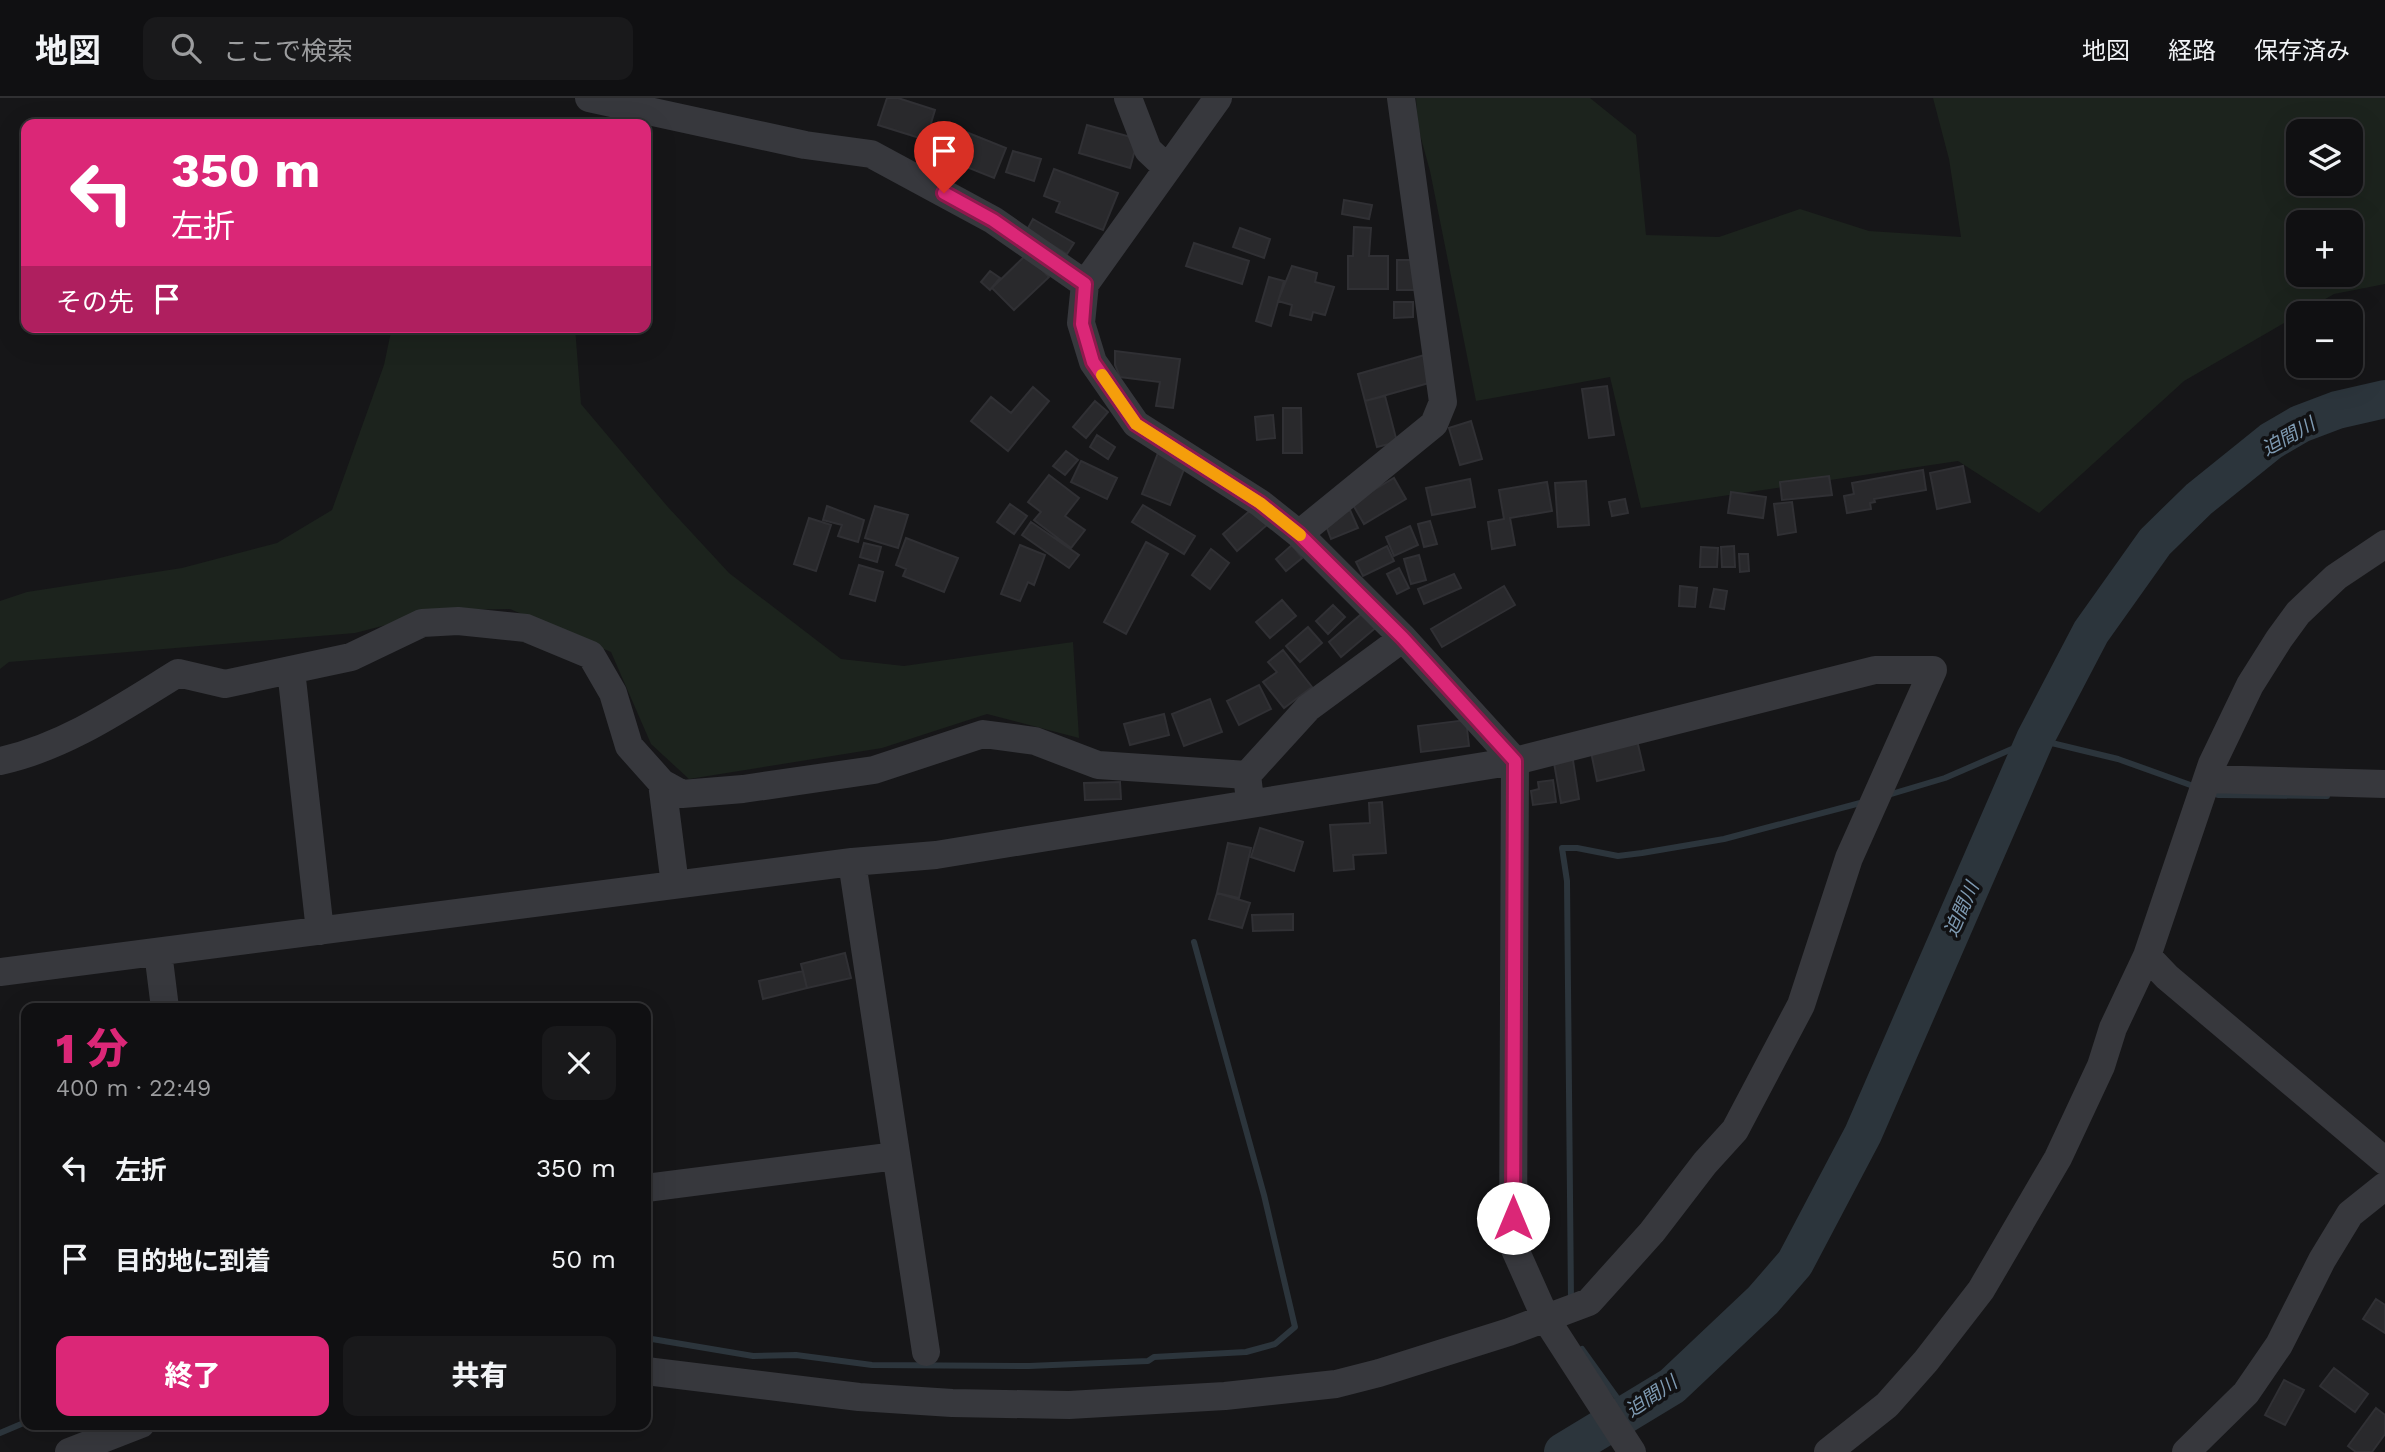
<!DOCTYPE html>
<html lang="ja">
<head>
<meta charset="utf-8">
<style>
  body { margin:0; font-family:"Work Sans","Noto Sans JP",sans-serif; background:#19191b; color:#f1f3f6; height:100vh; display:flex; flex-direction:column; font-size:26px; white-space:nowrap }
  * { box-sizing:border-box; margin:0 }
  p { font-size:23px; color:#9c9d9f }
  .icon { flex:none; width:38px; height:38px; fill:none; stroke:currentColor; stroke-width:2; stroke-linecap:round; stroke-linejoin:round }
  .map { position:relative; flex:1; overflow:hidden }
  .side { position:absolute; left:21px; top:905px; width:630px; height:427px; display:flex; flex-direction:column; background:#101012; border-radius:14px; box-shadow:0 7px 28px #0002,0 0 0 2px #303032 }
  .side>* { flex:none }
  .guide { position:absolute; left:21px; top:21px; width:630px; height:214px; border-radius:14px; box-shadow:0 7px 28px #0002,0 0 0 2px #303032; background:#db2777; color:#fff; overflow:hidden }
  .buttons { position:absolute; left:2286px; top:21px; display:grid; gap:14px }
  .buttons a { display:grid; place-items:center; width:77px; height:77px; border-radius:14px; background:#101012; box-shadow:0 7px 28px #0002,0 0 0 2px #303032; font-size:35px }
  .pin { position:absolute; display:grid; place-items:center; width:60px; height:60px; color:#fff; margin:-72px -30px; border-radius:50% 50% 50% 0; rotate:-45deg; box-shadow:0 0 7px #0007 }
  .pin .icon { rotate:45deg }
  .me { position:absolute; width:77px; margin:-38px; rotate:0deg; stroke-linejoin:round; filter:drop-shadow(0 0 5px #0008) }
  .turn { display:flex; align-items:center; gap:24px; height:147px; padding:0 35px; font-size:32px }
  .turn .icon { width:91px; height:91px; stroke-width:2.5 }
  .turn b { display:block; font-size:49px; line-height:60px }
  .then { display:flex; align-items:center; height:66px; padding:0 35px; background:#0003; gap:14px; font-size:26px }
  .round { display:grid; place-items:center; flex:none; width:74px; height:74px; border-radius:14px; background:#19191b }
  .headline { display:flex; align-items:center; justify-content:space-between; height:119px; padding:0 35px }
  h1 { font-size:42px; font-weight:800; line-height:52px; color:#db2777 }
  .action { display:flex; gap:14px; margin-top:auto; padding:14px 35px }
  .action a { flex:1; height:80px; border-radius:14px; background:#db2777; color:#fff; font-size:28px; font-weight:800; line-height:80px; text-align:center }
  .action a+a { background:#19191b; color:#f1f3f6 }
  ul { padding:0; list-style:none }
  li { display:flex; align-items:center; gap:21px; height:91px; padding:0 35px }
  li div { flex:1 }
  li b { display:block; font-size:26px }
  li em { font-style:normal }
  header { display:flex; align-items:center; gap:42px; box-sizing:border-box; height:98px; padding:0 35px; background:#101012; border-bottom:2px solid #303032 }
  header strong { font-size:33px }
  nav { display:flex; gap:38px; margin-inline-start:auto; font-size:24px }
  .search { width:490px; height:63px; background:#19191b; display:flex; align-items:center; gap:18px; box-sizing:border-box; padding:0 24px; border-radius:14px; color:#9c9d9f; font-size:26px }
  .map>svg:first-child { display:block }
  .green { fill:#1c231d; fill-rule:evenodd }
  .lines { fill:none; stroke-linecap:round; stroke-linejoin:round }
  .stream { stroke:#2c353c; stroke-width:6 }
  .river { stroke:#2c353c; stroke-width:38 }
  .building { fill:#29292c; stroke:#303034; stroke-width:2 }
  .minor { stroke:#37383d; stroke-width:28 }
  .route-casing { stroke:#8e194d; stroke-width:18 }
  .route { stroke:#db2777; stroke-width:12 }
  .slow { stroke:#f59e0b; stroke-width:12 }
  .labels { text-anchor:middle; stroke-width:7; stroke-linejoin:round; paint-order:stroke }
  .water-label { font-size:19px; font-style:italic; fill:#7f9bb3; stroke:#111113 }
</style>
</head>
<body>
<header>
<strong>地図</strong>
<div class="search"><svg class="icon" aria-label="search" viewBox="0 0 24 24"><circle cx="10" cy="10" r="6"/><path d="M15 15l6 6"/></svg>ここで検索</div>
<nav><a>地図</a><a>経路</a><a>保存済み</a></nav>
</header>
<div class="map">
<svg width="2385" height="1354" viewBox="0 0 2385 1354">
  <rect width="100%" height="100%" fill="#161618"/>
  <path class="green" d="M1416,0H1590L1636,37L1646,137L1719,139L1800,111L1869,133L1961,139L1949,61L1933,0H2385V186L2334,196L2184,283L2039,415L1958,363L1641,410L1610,279L1476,303L1430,73L1418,29ZM2298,33H2350V86H2298ZM2298,124H2350V177H2298Z
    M392,229H575L581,306L667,408L729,475L841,561L904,568L1073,544L1079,640L987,616L882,650L689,681L651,646L611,554L510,511L444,512L355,535L9,564L0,571V503L27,494L182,470L277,445L332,412L384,267Z"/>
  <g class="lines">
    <path class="stream" d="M2209,694L2218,697L2327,698
      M1888,697L1945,680L2035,641L2118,661L2196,689
      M1571,1203L1567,783L1562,750H1577L1618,758L1642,755L1724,741L1864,704
      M646,1240L753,1258L796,1257L872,1267L1029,1268L1148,1263L1154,1259L1246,1254L1275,1246L1295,1229L1264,1097L1194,844
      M1582,1251L1628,1315
      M0,1335L26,1324"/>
    <path class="river" d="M1563,1354L1672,1288L1763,1202L1795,1165L1863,1036L2035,641L2091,534L2155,444L2199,401L2271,343L2300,326L2337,312L2385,301"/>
  </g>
  <path class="building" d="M887,0H898L935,12L926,42L878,27Z
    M1087,27L1138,41L1130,70L1079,55Z
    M966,34L1006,50L994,80L954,64Z
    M1013,53L1041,61L1034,83L1006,74Z
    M1054,71L1118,95L1103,132L1056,114L1060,104L1044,98Z
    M1344,102L1372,107L1369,121L1342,116Z
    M1033,121L1074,145L1067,156L1027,132Z
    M1354,129L1371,130L1369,158H1388V191H1348V158H1353Z
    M1240,130L1270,141L1264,160L1233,149Z
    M1194,145L1249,163L1242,186L1186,168Z
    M1027,156L1049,179L1014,212L992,190Z
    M1397,162H1416L1417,192H1397Z
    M1292,168L1317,175L1315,184L1334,189L1325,217L1313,214L1311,222L1290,217L1292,207L1278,203Z
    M990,173L1000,180L990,192L981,184Z
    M1269,179L1284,183L1271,228L1256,223Z
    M1394,204H1413V219L1394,220Z
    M1115,253L1180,261L1173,310L1156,308L1160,284L1120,279L1115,267Z
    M1428,256L1436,283L1365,303L1358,276Z
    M1607,288L1614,337L1589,340L1582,291Z
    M1033,289L1049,303L1008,353L971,323L991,299L1011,315Z
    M1385,298L1397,344L1377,349L1365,303Z
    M1095,303L1108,314L1086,340L1073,329Z
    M1283,310H1301L1302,355H1283Z
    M1273,317L1275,340L1257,342L1255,319Z
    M1471,323L1482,361L1460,367L1449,330Z
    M1097,337L1115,349L1108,361L1090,349Z
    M1066,353L1078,362L1065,377L1053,368Z
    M1158,355L1186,366L1170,407L1142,396Z
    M1081,363L1117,380L1107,401L1071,384Z
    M1963,368L1970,404L1937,411L1930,375Z
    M1923,372L1926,392L1874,401L1875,404L1870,405L1871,411L1847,415L1844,398L1854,396L1852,385Z
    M1049,377L1079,400L1065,418L1085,432L1071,450L1034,422L1041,414L1028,404Z
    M1829,378L1832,397L1782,402L1780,384Z
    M1394,380L1406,401L1364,426L1352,405Z
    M1470,381L1475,409L1432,417L1426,390Z
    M1586,383L1589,427L1558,429L1555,385Z
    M1547,384L1552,413L1510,420L1515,447L1492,451L1488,424L1504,421L1499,392Z
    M1731,394L1766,399L1763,420L1728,415Z
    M1625,401L1628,415L1612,418L1609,404Z
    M1792,404L1796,434L1778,437L1774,406Z
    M1010,406L1027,418L1014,436L997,424Z
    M1143,407L1195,438L1184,456L1132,424Z
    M827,408L864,422L858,444L838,438L842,427L823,422Z
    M875,408L908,417L898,450L865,440Z
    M1253,410L1267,427L1237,453L1223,436Z
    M1350,412L1358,430L1331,441L1324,422Z
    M809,420L831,427L816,473L794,466Z
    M1430,423L1437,446L1424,449L1418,426Z
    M1031,424L1079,457L1069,470L1022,437Z
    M1410,428L1418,447L1394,458L1386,439Z
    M906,440L958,460L944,494L903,478L906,471L896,467Z
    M1146,444L1168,456L1126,536L1104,524Z
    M864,445L881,449L877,464L860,459Z
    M1020,447L1045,457L1034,487L1028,484L1020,503L1001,496Z
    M1292,447L1302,460L1286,473L1276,461Z
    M1387,448L1394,463L1363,478L1356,464Z
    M1734,448L1735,469H1722L1721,449Z
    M1701,449L1718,450L1717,469H1700Z
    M1211,451L1229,465L1210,491L1192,477Z
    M1739,456H1748L1749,473L1740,474Z
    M1419,457L1426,482L1411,486L1404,461Z
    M859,467L883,474L875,503L850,496Z
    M1399,470L1409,490L1397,496L1387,476Z
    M1454,476L1461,490L1424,506L1418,491Z
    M1504,488L1515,507L1442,549L1431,531Z
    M1680,488L1697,490L1695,509L1679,508Z
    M1714,491L1727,493L1724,511L1710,509Z
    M1282,502L1296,518L1270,540L1256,524Z
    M1333,507L1345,519L1328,536L1316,523Z
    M1366,512L1379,527L1341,559L1329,544Z
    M1308,529L1322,545L1300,564L1286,548Z
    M1283,552L1312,589L1284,610L1263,584L1277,574L1268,564Z
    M1259,587L1271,611L1239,627L1227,603Z
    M1210,601L1222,634L1184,648L1172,616Z
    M1164,616L1169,637L1130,647L1124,626Z
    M1466,622L1469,648L1421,654L1418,628Z
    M1636,638L1644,672L1597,683L1590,649Z
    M1572,656L1579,701L1561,705L1553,659Z
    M1553,682L1556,704L1533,707L1531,693L1539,691L1538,684Z
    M1120,684L1121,701L1085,702L1084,685Z
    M1382,704L1386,755L1353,757L1354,771L1334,773L1330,727L1370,725L1369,705Z
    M1260,730L1303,744L1294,773L1251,759Z
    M1228,745L1251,750L1239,800L1217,795Z
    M1217,795L1250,805L1242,830L1209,821Z
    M1293,816V832L1253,833L1252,817Z
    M845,855L851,880L807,890L801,866Z
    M803,873L807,890L763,901L759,883Z
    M2376,1201L2385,1207V1235L2363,1221Z
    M2334,1270L2368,1296L2355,1314L2320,1288Z
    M2284,1282L2304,1292L2285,1327L2265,1317Z
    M2376,1310L2385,1317V1336L2372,1354H2356L2348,1348Z"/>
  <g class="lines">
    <path class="minor" d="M589,0L805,47L871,56L993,122L1085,186
      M1128,0L1148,52L1166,69
      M1218,0L1085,186L1081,225L1093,264L1136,326L1260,405L1299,436L1403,540L1515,663L1513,1147L1546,1221L1632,1354
      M1299,436L1434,326L1443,304L1401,0
      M291,572L320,833
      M0,663C65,649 123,609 178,575L225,586L351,559L422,525L458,523L526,530L591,557L613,595L629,648L662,685L682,696L743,691L874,672L983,636L1035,643L1098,667L1247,677
      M2207,681L2385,686
      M662,685L675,787
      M1249,694L1247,677L1308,610L1403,540
      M852,764L926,1254
      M158,854L165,910
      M2147,858L2167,879L2385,1063
      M0,874L852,764L936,757L1515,663L1875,572H1933L1849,760L1801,907L1735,1032L1705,1065L1652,1134L1589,1204L1509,1234L1379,1275L1336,1286L1225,1298L1069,1307L952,1305L859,1299L646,1273
      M646,1090L896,1058
      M69,1354L141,1326
      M1828,1354L1887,1307L1926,1263L1981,1192L2058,1060L2101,968L2113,930L2147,858L2212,666L2250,587L2279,541L2298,515L2336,479L2385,446
      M2186,1354L2246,1295L2279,1247L2322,1162L2350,1116L2385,1088"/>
  </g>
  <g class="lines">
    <g class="route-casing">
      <path id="route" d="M944,95L993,122L1085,186L1082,226L1093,264L1136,326L1260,405L1299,436L1403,540L1515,663L1513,1120"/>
    </g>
    <use href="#route" class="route"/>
    <path class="slow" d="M1102,277L1136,326L1260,405L1300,437"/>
  </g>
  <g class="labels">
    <g class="water-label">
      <text transform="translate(2288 338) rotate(-29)" y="7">迫間川</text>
      <text transform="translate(1961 811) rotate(-66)" y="7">迫間川</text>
      <text transform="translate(1651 1298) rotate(-34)" y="7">迫間川</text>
    </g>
  </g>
</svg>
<div class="buttons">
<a><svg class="icon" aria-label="layers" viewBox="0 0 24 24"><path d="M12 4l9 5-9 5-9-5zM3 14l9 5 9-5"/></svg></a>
<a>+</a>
<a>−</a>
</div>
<div class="pin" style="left:944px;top:95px;background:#d93025"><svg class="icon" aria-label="arrive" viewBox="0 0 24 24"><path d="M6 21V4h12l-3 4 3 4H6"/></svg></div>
<svg class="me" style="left:1513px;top:1120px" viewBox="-20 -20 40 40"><circle r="19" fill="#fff"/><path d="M0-13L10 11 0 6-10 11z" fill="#db2777"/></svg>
<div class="guide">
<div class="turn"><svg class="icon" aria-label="left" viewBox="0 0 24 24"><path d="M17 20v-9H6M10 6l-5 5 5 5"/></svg><div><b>350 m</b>左折</div></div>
<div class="then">その先<svg class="icon" aria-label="arrive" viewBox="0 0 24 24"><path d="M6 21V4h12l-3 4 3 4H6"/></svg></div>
</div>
<section class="side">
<div class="headline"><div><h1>1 分</h1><p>400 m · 22:49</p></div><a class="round"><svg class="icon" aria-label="close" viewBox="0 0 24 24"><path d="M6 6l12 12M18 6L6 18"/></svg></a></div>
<ul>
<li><svg class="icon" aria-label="left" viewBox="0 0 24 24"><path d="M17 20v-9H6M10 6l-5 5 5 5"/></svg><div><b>左折</b></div><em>350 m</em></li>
<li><svg class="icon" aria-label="arrive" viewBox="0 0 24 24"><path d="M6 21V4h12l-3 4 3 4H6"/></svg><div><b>目的地に到着</b></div><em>50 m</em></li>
</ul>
<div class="action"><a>終了</a><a>共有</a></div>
</section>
</div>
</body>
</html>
